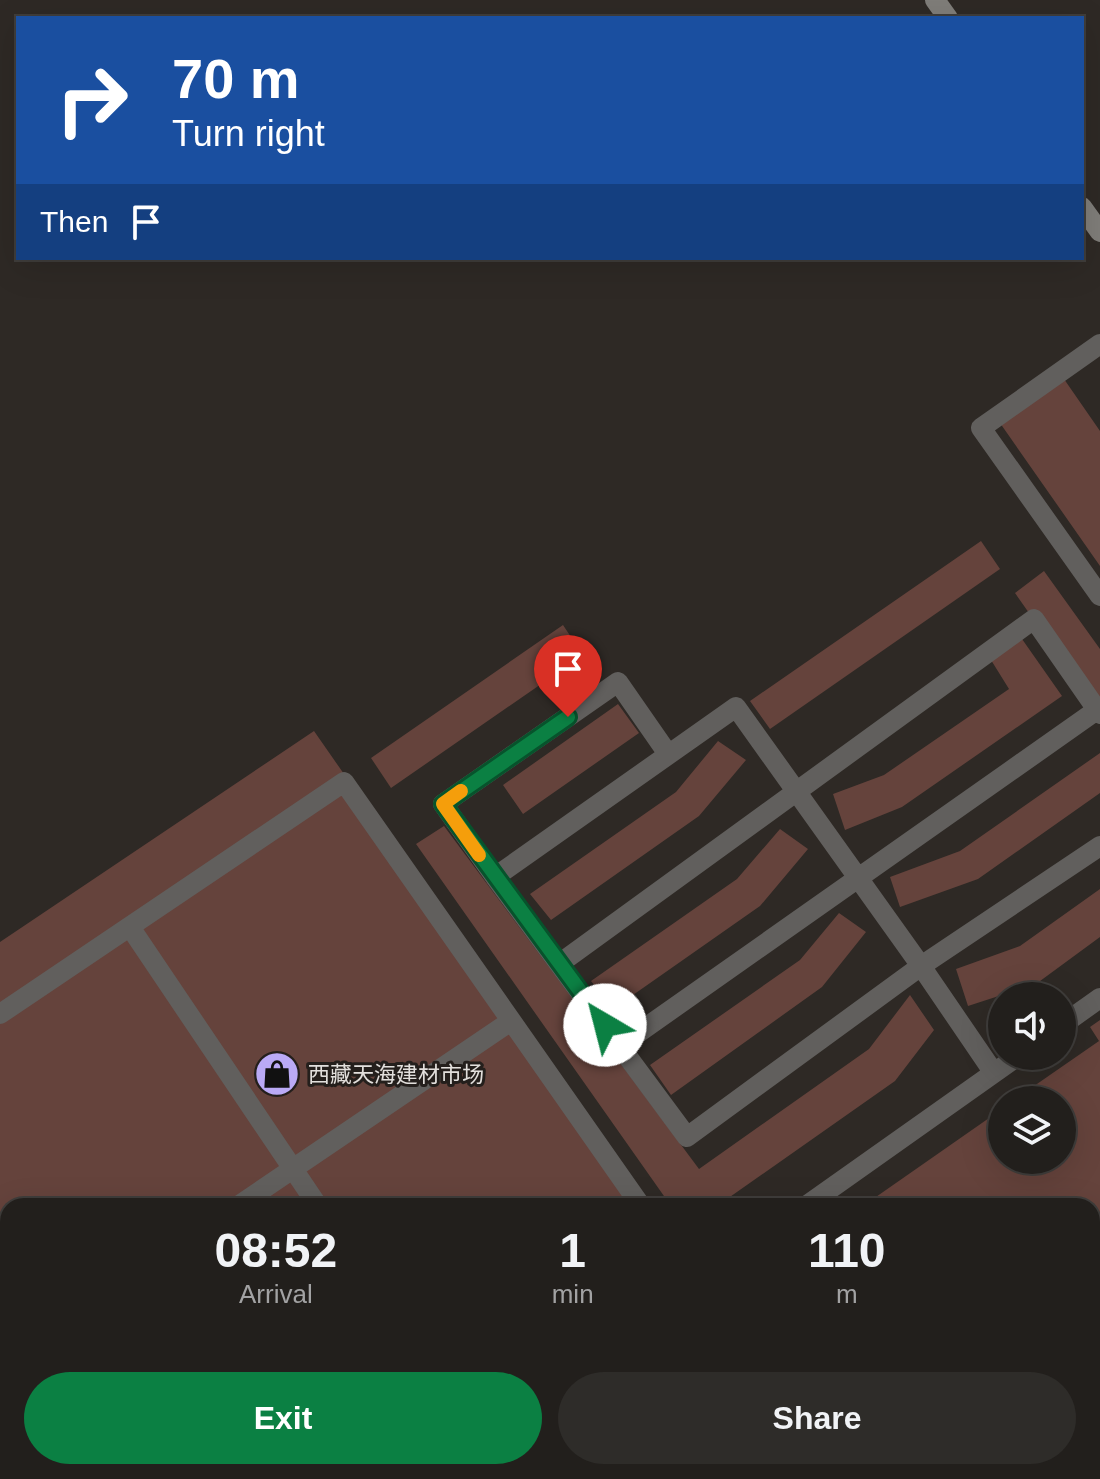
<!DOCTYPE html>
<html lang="en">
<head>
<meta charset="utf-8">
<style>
  body { margin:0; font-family:Arial,"Noto Sans SC",sans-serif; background:#2e2c29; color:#f1f3f6; height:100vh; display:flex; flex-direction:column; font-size:30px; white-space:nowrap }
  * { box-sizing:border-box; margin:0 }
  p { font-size:26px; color:#a2a2a3 }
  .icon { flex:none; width:44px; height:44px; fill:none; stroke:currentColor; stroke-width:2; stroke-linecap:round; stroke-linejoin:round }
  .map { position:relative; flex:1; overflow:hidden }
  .side { position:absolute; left:0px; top:1198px; width:1100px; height:282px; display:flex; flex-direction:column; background:#221f1c; border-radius:24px 24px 0 0; box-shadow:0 8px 32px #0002,0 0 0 2px #3f3d3b }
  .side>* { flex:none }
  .banner { position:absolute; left:16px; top:16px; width:1068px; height:244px; border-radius:0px; box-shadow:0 8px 32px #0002,0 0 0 2px #3f3d3b; background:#1a4fa0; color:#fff; overflow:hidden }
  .fabs { position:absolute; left:988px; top:982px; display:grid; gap:16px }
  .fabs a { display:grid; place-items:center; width:88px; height:88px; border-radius:50%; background:#221f1c; box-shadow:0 8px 32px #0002,0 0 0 2px #3f3d3b; font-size:40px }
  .pin { position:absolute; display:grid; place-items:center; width:68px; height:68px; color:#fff; margin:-82px -34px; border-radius:50% 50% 50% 0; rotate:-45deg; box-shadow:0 0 8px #0007 }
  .pin .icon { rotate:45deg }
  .me { position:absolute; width:88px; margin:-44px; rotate:323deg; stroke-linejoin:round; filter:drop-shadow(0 0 6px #0008) }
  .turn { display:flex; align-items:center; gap:28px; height:168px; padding:0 24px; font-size:36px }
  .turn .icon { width:104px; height:104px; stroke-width:2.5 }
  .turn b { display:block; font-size:56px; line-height:68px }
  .then { display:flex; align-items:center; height:76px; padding:0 24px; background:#0003; gap:16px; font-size:30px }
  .eta { display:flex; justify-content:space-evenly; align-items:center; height:136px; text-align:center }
  .eta b { font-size:48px; font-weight:700; line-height:56px }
  .primary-button { display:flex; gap:16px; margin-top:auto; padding:16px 24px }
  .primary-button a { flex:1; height:92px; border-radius:48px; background:#0b8043; color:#fff; font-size:32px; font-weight:700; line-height:92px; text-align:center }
  .primary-button a+a { background:#2e2c29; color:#f1f3f6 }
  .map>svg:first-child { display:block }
  .building { fill:#65433c }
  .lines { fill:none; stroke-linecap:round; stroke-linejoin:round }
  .street { stroke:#615f5d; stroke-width:20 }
  .secondary { stroke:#7f7d79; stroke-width:20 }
  .route-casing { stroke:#07532c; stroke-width:20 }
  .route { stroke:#0b8043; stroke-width:14 }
  .slow { stroke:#f59e0b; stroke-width:14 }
  .labels { text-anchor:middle; stroke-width:6; stroke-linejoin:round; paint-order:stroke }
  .poi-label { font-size:22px; fill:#e2dfdc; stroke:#241f1c; text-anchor:start }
</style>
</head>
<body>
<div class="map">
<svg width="1100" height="1479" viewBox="0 0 1100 1479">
  <rect width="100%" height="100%" fill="#2e2925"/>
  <path class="building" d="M1064,379L1100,431V566L1000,423Z
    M981,541L1000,569L770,729L750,701Z
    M1044,571L1100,649V714L1015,593Z
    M563,625L583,655L391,788L371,758Z
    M1022,639L1062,696L902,807L845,830L833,794L884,775L1009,689L991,660Z
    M618,704L639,733L523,814L503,785Z
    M314,731L645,1206H8V1443L0,1430V942Z
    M718,741L746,760L699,816L551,920L530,894L676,792Z
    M1100,753V793L978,879L900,907L890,877L960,851Z
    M444,826L699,1169L869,1049L910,995L934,1030L895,1081L717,1206H671L416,844Z
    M780,829L808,849L760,906L613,1009L591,981L737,879Z
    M1100,889V937L1036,984L968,1006L956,969L1020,946Z
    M839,913L866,932L822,987L671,1095L650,1065L800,960Z
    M1100,1020V1386L1092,1391V1206H863L1002,1109V1160H1062V1100H1014L1099,1041L1090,1027Z
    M27,1472H831L836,1479H32Z
    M862,1472H988L993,1479H867Z"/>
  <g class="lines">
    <path class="street" d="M1100,344L981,428L1100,596
      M1100,714L1034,619L559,964L687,1137L921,966L1100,846
      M495,877L443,804L618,682L668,754
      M130,927L318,1206
      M559,964L495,877L736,707L921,966L994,1073
      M0,1014L344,782L641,1206
      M1062,1025L1100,998
      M621,1045L1097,710
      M238,1206L511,1021
      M806,1206L1018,1056
      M0,1306L8,1318
      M0,1368L8,1363
      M1092,1466L1100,1460
      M110,1472L115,1479
      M498,1472L502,1479
      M630,1472L635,1479
      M828,1472L833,1479
      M405,1479L416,1472
      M768,1479L779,1472
      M1073,1479L1083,1472"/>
    <path class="secondary" d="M935,0L948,18
      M1082,207L1100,232"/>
  </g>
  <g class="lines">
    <g class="route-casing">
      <path id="route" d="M568,717L443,804L605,1025"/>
    </g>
    <use href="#route" class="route"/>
    <path class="slow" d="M461,791L443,804L479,855"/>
  </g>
  <defs>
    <g id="shop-disc" transform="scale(2.3)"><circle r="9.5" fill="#baaaf6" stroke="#241f1c"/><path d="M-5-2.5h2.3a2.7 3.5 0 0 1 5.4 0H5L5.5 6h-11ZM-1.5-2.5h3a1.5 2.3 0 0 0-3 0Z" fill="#111"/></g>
  </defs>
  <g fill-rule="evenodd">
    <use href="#shop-disc" x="277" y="1074"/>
  </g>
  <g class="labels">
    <g class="poi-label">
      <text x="308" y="1082">西藏天海建材市场</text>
    </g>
  </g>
</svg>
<div class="fabs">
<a><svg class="icon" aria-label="sound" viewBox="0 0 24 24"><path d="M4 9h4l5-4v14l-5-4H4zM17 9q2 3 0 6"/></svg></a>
<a><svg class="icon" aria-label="layers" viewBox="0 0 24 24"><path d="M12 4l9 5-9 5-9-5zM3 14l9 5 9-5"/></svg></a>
</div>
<div class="pin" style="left:568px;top:717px;background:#d93025"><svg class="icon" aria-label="arrive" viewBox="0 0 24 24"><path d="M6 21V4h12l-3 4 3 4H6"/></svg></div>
<svg class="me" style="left:605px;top:1025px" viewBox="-20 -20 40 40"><circle r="19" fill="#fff"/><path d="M0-13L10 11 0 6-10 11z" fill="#0b8043"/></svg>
<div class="banner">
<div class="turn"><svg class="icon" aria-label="right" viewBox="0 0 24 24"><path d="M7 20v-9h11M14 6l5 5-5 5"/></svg><div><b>70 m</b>Turn right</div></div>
<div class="then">Then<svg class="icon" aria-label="arrive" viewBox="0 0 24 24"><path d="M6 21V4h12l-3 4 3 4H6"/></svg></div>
</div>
<section class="side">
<div class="eta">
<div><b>08:52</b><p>Arrival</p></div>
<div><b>1</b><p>min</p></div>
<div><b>110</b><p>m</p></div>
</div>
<div class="primary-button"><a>Exit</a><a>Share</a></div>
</section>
</div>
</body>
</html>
